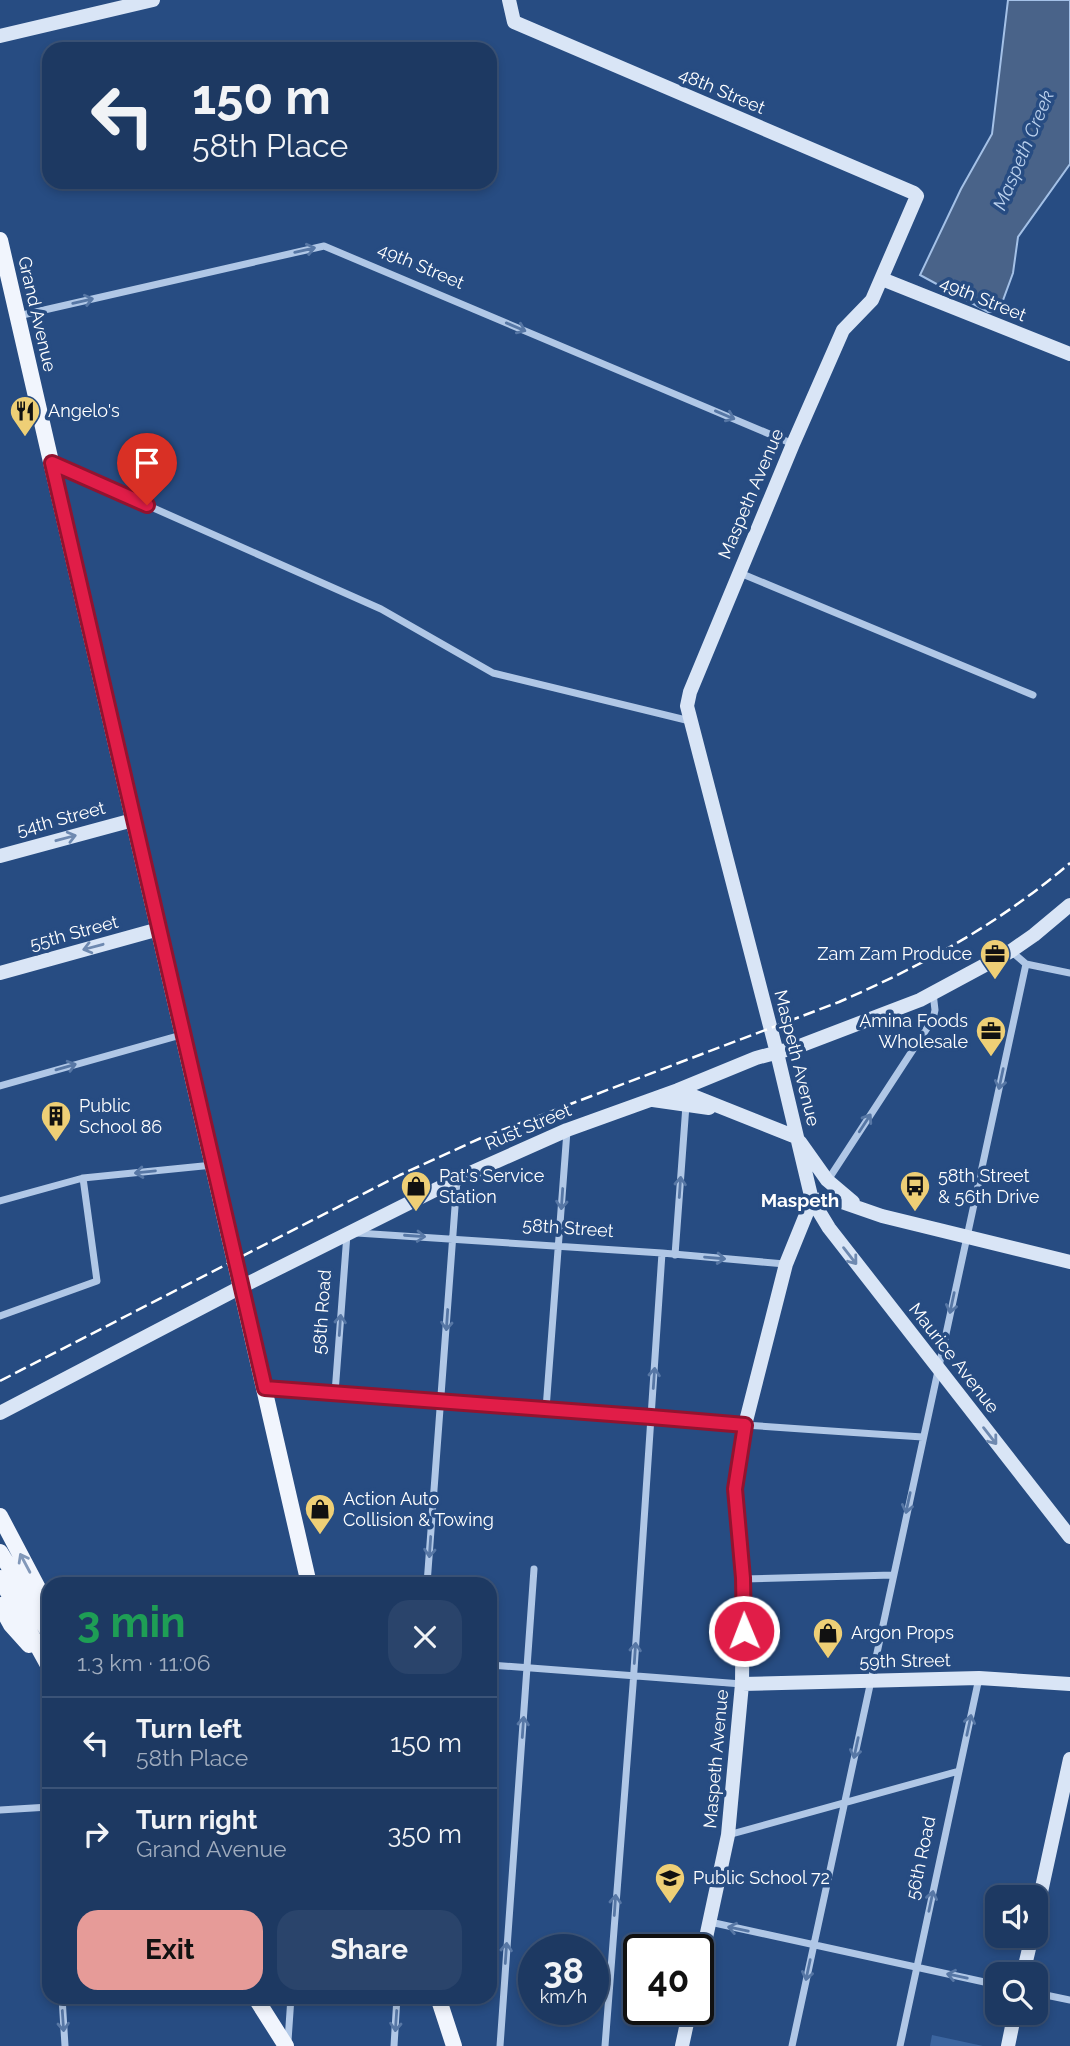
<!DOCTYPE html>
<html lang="en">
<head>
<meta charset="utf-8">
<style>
  body { margin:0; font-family:Raleway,sans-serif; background:#2a446b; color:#f1f3f6; height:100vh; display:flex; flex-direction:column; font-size:26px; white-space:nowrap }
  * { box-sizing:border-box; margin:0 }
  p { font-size:23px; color:#a0acbe }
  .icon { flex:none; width:38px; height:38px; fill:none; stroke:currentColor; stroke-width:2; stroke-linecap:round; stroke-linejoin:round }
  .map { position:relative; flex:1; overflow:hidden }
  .details { position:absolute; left:42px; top:1577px; width:455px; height:427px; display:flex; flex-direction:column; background:#1d3962; border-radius:21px; box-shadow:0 4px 10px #0003,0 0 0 2px #3b5377 }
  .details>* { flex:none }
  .guide { position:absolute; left:42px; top:42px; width:455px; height:147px; border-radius:21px; box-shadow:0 4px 10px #0003,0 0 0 2px #3b5377; background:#1d3962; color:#f1f3f6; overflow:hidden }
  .controls { position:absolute; left:985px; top:1885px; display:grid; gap:14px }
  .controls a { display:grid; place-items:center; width:63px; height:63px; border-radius:14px; background:#1d3962; box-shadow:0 4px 10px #0003,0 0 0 2px #3b5377; font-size:35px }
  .speed { position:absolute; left:518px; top:1934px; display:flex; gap:14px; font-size:35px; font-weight:700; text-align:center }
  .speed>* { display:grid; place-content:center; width:91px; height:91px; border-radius:50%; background:#1d3962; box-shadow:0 4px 10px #0003,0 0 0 2px #3b5377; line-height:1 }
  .speed small { font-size:18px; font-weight:400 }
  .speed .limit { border:4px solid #111; border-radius:10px; background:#fff; color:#111 }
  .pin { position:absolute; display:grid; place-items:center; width:60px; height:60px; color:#fff; margin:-72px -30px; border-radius:50% 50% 50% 0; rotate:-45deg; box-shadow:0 0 7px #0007 }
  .pin .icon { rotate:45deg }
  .me { position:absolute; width:77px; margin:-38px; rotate:359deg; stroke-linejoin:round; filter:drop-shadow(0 0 5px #0008) }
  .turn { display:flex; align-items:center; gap:24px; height:147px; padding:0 35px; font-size:32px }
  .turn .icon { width:91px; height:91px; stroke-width:2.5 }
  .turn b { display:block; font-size:49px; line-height:60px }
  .round { display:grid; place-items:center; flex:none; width:74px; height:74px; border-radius:21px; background:#2a446b }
  .head { display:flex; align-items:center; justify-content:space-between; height:119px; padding:0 35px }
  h1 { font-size:42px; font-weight:700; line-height:52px; color:#1e9e55 }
  .button { display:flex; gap:14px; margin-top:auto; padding:14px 35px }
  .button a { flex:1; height:80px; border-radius:21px; background:#e69b98; color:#111; font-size:28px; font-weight:700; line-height:80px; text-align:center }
  .button a+a { background:#2a446b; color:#f1f3f6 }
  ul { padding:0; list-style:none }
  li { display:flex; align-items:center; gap:21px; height:91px; padding:0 35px; border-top:2px solid #3b5377 }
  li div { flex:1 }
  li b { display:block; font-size:26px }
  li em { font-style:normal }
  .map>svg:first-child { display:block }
  .green { fill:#3c659f }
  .water { fill:#496389; stroke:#a4c1e7; stroke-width:2 }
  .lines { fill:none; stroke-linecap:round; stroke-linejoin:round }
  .street { stroke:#b0c7e6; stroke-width:7 }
  .secondary { stroke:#d9e5f6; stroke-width:14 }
  .primary { stroke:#f1f5fd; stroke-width:16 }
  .rail { stroke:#fff; stroke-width:2.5; stroke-dasharray:12 5; stroke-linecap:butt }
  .oneway { stroke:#5777a5 }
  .oneway2 { stroke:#6e89b0 }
  .oneway3 { stroke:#8298b9 }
  .route-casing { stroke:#92132f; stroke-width:18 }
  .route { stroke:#e11d48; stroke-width:12 }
  .labels { text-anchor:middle; stroke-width:7; stroke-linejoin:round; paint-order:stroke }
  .street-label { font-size:18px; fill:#fff; stroke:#274c82 }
  .poi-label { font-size:18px; fill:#fff; stroke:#274c82; text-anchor:start }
  .water-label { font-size:19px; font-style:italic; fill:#bbd1ee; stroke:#274c82 }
  .neighbourhood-label { font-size:19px; font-weight:bold; fill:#fff; stroke:#274c82 }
</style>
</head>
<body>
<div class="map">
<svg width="1070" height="2046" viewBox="0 0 1070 2046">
  <rect width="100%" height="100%" fill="#274c82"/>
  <path class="green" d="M932,2035L983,2046H930Z"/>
  <path class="water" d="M1008,0H1070V164L1018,237L1013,273L999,311L988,312L920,275L961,189L992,134Z"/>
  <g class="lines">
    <path class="street" d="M18,316L324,246L793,444
      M52,463L381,609L493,673L690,721
      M740,573L1033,695
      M1011,951L1026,964L1070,973
      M0,1086L181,1035
      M828,1180L933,1019L935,1010L933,993
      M0,1201L83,1178L213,1165
      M357,1233L662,1253L785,1264
      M675,1255L686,1105
      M0,1316L97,1281L83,1178
      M266,1388C484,1406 703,1423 923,1437
      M335,1393L347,1234
      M546,1409L567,1131
      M743,1579L893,1575
      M427,1584L457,1180
      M490,1665L742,1684
      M0,1810L49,1807
      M728,1835L959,1771
      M710,1922L998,1985
      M1036,1993L1070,2000
      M62,1997L65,2046
      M288,2041L291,1997
      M394,2046L397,1997
      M500,2046L534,1569
      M605,2046L633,1685L662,1253
      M792,2046L1026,964
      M900,2046L979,1678"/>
    <path class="secondary" d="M509,0L514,22L914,193L917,196L872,300L843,330L793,444L690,692L687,706L777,1053L812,1200L786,1264L745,1425L735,1489L743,1579L742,1684L728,1835L698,1975
      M0,36L153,0
      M882,279L1070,354
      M0,856L133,820
      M0,973L159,929
      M678,1090L796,1137
      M653,1100L709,1108
      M800,1142L827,1180L853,1202
      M812,1200L829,1228L1070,1537
      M812,1200L833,1199L882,1216L1070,1262
      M0,1413L241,1287L457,1179L567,1130L678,1090L756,1058L797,1047L920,1000L1011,951L1034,935L1070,905
      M742,1684L979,1678L1070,1684
      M1036,1915L1070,1759
      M1023,1974L1032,1936
      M682,2046L690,2009
      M1008,2046L1015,2012"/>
    <path class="primary" d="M0,240L309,1584
      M0,1516L49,1609
      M0,1552L49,1633
      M0,1578L49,1667
      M0,1605L11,1625L29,1645
      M255,1997L286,2046
      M438,1997L454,2046"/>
    <path class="rail" d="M0,1381L400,1175L481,1138L839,1002C924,965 1000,923 1070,863"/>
  </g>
  <defs><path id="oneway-shaft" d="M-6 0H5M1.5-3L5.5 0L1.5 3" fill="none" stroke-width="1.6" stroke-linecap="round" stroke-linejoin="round" transform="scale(1.75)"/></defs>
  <g class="oneway">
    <use href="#oneway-shaft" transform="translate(305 250) rotate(-13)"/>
    <use href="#oneway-shaft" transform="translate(83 301) rotate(-13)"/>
    <use href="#oneway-shaft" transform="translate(516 327) rotate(23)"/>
    <use href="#oneway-shaft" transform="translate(725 415) rotate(23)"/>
    <use href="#oneway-shaft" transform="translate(66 1067) rotate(-16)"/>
    <use href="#oneway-shaft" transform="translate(1001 1079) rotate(102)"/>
    <use href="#oneway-shaft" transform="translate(865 1123) rotate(-57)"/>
    <use href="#oneway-shaft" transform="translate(145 1172) rotate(174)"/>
    <use href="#oneway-shaft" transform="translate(680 1187) rotate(-86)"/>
    <use href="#oneway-shaft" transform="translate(562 1199) rotate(94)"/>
    <use href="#oneway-shaft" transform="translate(415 1236) rotate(4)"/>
    <use href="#oneway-shaft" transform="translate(715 1258) rotate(5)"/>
    <use href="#oneway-shaft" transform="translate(952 1303) rotate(102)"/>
    <use href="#oneway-shaft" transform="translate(447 1320) rotate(94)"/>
    <use href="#oneway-shaft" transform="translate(340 1325) rotate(-86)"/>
    <use href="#oneway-shaft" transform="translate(654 1378) rotate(-86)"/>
    <use href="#oneway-shaft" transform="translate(908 1503) rotate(102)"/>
    <use href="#oneway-shaft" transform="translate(430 1547) rotate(94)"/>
    <use href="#oneway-shaft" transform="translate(635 1653) rotate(-86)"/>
    <use href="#oneway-shaft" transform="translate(969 1725) rotate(-78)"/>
    <use href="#oneway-shaft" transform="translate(523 1727) rotate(-86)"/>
    <use href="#oneway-shaft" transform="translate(856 1748) rotate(102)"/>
    <use href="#oneway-shaft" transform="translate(931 1901) rotate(-78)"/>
    <use href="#oneway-shaft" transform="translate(615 1905) rotate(-86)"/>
    <use href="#oneway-shaft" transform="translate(738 1929) rotate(-168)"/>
    <use href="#oneway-shaft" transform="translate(506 1953) rotate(-86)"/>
    <use href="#oneway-shaft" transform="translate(808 1970) rotate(102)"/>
    <use href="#oneway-shaft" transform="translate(957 1976) rotate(-168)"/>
    <use href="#oneway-shaft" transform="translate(63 2021) rotate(86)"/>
    <use href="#oneway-shaft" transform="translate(396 2021) rotate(94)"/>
  </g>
  <g class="oneway2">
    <use href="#oneway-shaft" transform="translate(66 838) rotate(-15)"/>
    <use href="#oneway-shaft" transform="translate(93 947) rotate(165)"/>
    <use href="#oneway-shaft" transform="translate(850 1256) rotate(52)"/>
    <use href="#oneway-shaft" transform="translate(990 1436) rotate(52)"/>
  </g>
  <use class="oneway3" href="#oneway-shaft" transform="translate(25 1563) rotate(-118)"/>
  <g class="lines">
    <g class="route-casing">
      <path id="route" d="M147,505L52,463L265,1388L651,1417L745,1425L735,1489L743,1578L744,1631"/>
    </g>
    <use href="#route" class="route"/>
  </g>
  <defs>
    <g id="restaurant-pin" transform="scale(1.575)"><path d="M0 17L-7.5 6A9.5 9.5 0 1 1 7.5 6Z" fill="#eecf76" stroke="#274c82"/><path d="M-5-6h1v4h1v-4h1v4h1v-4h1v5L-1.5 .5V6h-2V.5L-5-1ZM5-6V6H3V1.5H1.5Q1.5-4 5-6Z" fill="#111"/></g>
    <g id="office-pin" transform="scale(1.575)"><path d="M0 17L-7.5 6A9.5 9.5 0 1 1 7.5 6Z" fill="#eecf76" stroke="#274c82"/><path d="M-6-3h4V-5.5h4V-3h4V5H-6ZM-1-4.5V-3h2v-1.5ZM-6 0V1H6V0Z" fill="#111"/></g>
    <g id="building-pin" transform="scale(1.575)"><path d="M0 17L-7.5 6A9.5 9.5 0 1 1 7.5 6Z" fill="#eecf76" stroke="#274c82"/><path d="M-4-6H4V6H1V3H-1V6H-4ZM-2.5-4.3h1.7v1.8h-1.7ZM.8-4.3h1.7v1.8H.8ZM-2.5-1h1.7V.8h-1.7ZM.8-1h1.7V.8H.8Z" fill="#111"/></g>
    <g id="shop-pin" transform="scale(1.575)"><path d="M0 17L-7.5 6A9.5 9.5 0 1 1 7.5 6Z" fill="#eecf76" stroke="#274c82"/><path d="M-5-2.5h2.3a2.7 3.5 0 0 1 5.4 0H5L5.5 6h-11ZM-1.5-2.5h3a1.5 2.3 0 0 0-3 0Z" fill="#111"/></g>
    <g id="bus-pin" transform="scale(1.575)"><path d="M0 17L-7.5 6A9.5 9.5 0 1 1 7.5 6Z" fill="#eecf76" stroke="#274c82"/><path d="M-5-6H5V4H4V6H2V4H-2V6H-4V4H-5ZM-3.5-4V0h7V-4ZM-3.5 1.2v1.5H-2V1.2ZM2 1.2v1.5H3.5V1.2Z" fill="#111"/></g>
    <g id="school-pin" transform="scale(1.575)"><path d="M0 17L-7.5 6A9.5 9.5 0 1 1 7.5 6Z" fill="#eecf76" stroke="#274c82"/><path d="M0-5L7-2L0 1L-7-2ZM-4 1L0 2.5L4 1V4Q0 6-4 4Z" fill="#111"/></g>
  </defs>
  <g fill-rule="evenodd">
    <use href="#restaurant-pin" x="25" y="411"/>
    <use href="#office-pin" x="995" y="954"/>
    <use href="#office-pin" x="991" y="1031"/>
    <use href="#building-pin" x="56" y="1116"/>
    <use href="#shop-pin" x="416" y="1186"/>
    <use href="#bus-pin" x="915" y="1186"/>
    <use href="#shop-pin" x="320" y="1509"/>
    <use href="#shop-pin" x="828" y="1633"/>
    <use href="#school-pin" x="670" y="1878"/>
  </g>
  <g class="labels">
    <g class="street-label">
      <text transform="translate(722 91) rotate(23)" y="6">48th Street</text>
      <text transform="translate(421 266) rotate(23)" y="6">49th Street</text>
      <text transform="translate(983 299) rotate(22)" y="6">49th Street</text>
      <text transform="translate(37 314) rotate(77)" y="6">Grand Avenue</text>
      <text transform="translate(751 494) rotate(-67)" y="6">Maspeth Avenue</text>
      <text transform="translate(61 819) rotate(-15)" y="6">54th Street</text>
      <text transform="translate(74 933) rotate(-15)" y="6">55th Street</text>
      <text transform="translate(797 1058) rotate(76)" y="6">Maspeth Avenue</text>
      <text transform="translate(528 1127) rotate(-23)" y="6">Rust Street</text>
      <text transform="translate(568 1228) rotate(4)" y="6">58th Street</text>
      <text transform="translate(322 1312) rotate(-86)" y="6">58th Road</text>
      <text transform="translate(954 1358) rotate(52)" y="6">Maurice Avenue</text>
      <text transform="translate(905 1661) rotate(-1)" y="6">59th Street</text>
      <text transform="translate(716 1759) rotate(-85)" y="6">Maspeth Avenue</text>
      <text transform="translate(921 1858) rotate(-78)" y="6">56th Road</text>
    </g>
    <g class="poi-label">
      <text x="48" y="417">Angelo's</text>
      <text x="972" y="960" text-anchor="end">Zam Zam Produce</text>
      <text x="968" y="1027" text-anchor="end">Amina Foods<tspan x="968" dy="21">Wholesale</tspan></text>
      <text x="79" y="1112">Public<tspan x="79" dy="21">School 86</tspan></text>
      <text x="439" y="1182">Pat's Service<tspan x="439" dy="21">Station</tspan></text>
      <text x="938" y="1182">58th Street<tspan x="938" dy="21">&amp; 56th Drive</tspan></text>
      <text x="343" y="1505">Action Auto<tspan x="343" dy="21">Collision &amp; Towing</tspan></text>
      <text x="851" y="1639">Argon Props</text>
      <text x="693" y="1884">Public School 72</text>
    </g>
    <g class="water-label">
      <text transform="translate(1023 150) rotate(-67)" y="7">Maspeth Creek</text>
    </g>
    <g class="neighbourhood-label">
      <text x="800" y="1207">Maspeth</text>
    </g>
  </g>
</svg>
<div class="controls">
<a><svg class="icon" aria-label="sound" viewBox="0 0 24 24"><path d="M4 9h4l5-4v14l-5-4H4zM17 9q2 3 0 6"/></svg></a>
<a><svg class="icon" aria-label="search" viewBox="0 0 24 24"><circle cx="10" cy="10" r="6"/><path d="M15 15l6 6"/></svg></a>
</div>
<div class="speed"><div>38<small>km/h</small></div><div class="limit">40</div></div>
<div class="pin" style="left:147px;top:505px;background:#d93025"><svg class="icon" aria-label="arrive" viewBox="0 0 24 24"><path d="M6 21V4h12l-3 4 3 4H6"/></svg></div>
<svg class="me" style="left:744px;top:1631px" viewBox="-20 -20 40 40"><circle r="17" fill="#e11d48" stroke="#fff" stroke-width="3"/><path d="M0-11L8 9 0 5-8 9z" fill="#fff"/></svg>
<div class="guide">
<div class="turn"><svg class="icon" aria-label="left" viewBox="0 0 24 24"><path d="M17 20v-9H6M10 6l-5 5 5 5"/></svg><div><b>150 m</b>58th Place</div></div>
</div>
<section class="details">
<div class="head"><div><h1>3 min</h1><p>1.3 km · 11:06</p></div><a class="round"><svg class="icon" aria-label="close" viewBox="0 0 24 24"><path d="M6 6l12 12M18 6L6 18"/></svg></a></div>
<ul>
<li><svg class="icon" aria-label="left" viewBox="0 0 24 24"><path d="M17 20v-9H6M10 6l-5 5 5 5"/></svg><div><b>Turn left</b><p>58th Place</p></div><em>150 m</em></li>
<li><svg class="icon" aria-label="right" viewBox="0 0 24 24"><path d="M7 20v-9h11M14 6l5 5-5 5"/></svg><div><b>Turn right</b><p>Grand Avenue</p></div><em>350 m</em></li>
</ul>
<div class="button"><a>Exit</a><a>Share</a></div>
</section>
</div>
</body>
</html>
